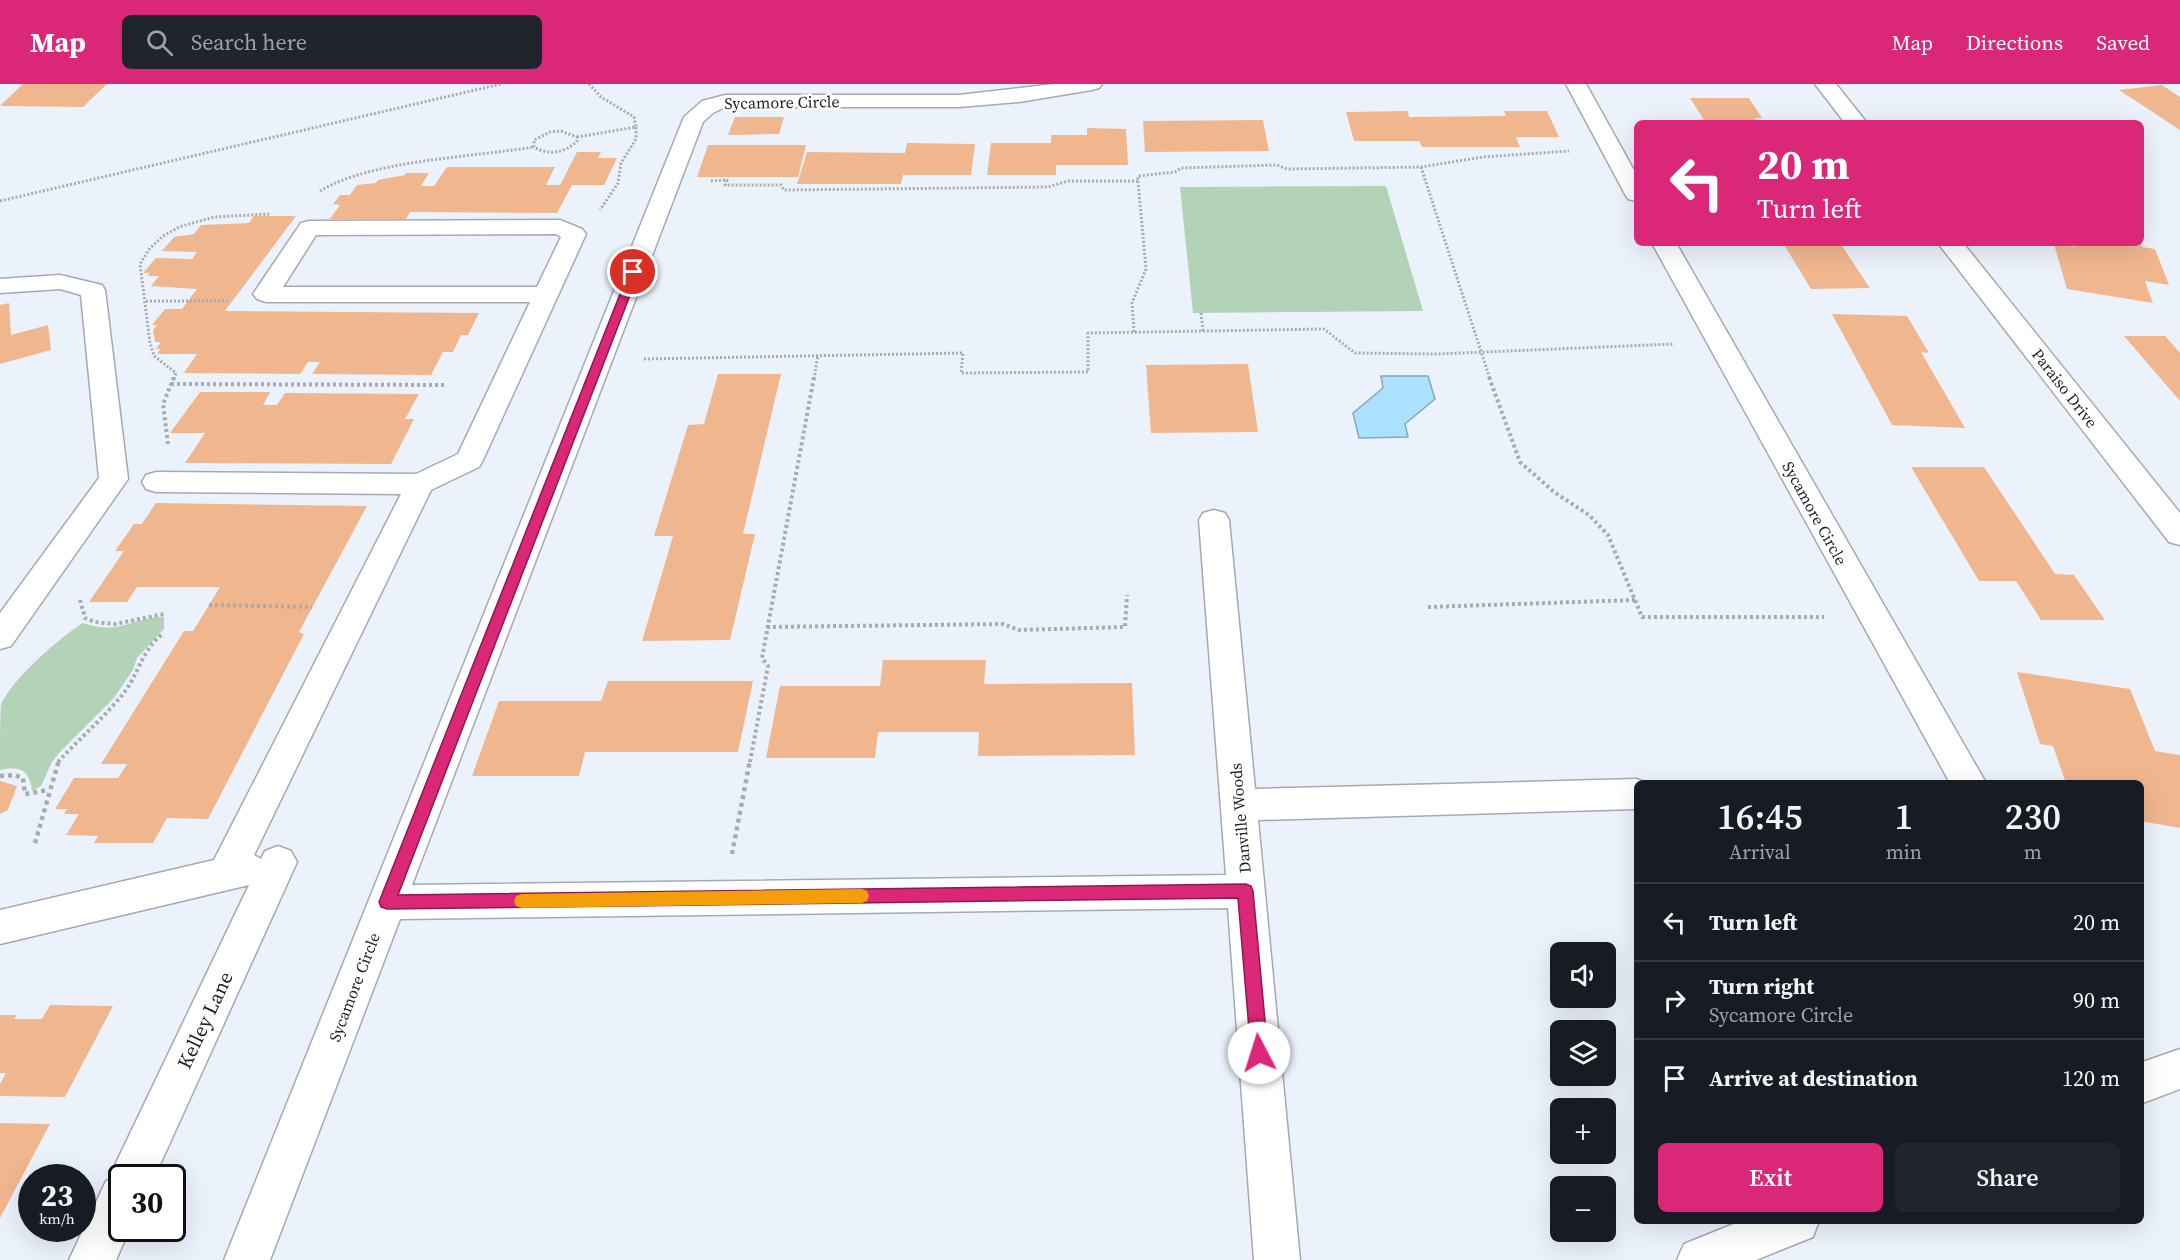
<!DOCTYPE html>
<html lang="en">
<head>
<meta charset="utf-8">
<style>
  body { margin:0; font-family:"Source Serif 4",serif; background:#20242c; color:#f1f3f6; height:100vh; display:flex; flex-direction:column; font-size:22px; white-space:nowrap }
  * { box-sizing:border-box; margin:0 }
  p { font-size:20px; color:#9ea1a6 }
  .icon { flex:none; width:33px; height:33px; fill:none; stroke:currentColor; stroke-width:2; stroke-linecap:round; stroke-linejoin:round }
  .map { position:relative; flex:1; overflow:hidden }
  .sheet { position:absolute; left:1634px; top:696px; width:510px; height:444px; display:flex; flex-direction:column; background:#171b24; border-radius:9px; box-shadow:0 6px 24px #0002 }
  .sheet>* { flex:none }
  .top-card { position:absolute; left:1634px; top:36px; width:510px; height:126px; border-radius:9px; box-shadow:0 6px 24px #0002; background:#db2777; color:#fff; overflow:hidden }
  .tools { position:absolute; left:1550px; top:858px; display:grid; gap:12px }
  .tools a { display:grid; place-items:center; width:66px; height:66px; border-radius:9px; background:#171b24; box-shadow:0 6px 24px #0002; font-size:30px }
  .speed { position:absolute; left:18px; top:1080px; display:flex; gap:12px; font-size:30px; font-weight:700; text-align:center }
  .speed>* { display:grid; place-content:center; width:78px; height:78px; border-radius:50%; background:#171b24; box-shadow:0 6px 24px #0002; line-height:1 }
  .speed small { font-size:15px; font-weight:400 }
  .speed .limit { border:3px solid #111; border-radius:9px; background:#fff; color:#111 }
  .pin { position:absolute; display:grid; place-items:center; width:51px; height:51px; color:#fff; margin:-26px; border:3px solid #fff; border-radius:50%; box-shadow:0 2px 6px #0007 }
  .me { position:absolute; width:66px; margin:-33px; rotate:355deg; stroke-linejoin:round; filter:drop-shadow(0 0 4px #0008) }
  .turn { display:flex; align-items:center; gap:21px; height:126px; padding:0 24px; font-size:27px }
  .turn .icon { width:78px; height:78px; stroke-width:2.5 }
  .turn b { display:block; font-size:42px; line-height:51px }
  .eta { display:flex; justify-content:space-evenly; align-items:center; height:102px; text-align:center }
  .eta b { font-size:36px; font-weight:600; line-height:42px }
  .primary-button { display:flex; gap:12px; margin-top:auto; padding:12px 24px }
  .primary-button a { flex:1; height:69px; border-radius:9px; background:#db2777; color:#fff; font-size:24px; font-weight:600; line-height:69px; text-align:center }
  .primary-button a+a { background:#20242c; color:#f1f3f6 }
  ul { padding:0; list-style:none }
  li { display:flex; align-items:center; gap:18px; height:78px; padding:0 24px; border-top:2px solid #363941 }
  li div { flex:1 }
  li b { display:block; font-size:22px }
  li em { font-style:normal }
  header { display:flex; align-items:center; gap:36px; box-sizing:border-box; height:84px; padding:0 30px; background:#db2777; color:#fff }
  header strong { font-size:28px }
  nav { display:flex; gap:33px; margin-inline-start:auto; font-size:21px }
  .search { width:420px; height:54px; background:#20242c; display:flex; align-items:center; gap:15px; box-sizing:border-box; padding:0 21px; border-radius:9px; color:#9ea1a6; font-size:22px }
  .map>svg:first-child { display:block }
  .green { fill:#b2d3b7 }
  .water { fill:#ace1fe; stroke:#82a8bd; stroke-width:1.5 }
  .building { fill:#f0b78f }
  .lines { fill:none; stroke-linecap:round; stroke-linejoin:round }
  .minor-casing { stroke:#a4aab2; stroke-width:3 }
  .path-far2 { stroke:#a7abb2; stroke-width:3; stroke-dasharray:2 2; stroke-linecap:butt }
  .path-far1 { stroke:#a7abb2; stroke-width:4; stroke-dasharray:3 3; stroke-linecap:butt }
  .path { stroke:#a7abb2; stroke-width:4.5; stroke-dasharray:4 4; stroke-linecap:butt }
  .minor { fill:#fff; fill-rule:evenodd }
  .route { fill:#db2777; stroke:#8e194d; stroke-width:1.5 }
  .slow { fill:#f59e0b }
  .labels { text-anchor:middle; stroke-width:5; stroke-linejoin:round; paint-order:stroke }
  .street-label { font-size:16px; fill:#1f2225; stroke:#fff }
  .near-street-label { font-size:20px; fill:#1f2225; stroke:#fff }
</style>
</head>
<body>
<header>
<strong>Map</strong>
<div class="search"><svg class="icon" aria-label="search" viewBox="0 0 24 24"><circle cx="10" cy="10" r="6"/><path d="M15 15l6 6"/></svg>Search here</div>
<nav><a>Map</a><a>Directions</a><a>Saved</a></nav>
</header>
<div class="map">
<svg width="2180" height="1176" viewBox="0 0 2180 1176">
  <rect width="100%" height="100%" fill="#ecf2fb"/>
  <path class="green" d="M1386,102L1423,227L1193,229L1180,103Z
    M164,533V545L137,574L133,586L114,614L60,668L52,678L41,702L32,707C30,686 20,682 0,686C0,672 0,632 1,621C10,597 60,553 83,539C120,552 131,533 164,533Z"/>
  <path class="water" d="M1381,292H1428L1435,315L1405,340L1408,353L1359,354L1353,329L1383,304Z"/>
  <path class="building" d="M23,0H107L83,23L0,22Z
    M2162,1L2180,13V46L2119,6Z
    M1690,14H1749L1762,34H1755L1758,39H1706Z
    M1408,27L1409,33L1506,32L1504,27H1547L1559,53H1516L1520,63H1422L1419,57H1354L1346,28Z
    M735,33H784L779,50L728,51Z
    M1263,36L1269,67L1145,68L1143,37Z
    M1087,44L1126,45L1128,81H1056V91H987L991,59H1051V51H1087Z
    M907,59L975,60L971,91H903L901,100H797L807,68L905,69Z
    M708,61H806L798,93H697Z
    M577,68H601L598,74H617L604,101H572L557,129L410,128L406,135H330L340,121L333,120L340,111H350L357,101L376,99L378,96L405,91L406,89H429L421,102H434L447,83H555L546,101H560Z
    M254,132H296L225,227L479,229L468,251H461L453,268H443L431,291L312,290L320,278H308L300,290L184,289L197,270H157L160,265H156L161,258H155L153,246L157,241H152L165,225H182L197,205L151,202L159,192H147L150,189H143L156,174L192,175L197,168L162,167L174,153L194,150L201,141L249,139Z
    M1783,159H1840L1870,204L1811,205Z
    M2074,159H2141L2142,163L2155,165L2169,201L2145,197L2153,219L2067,205L2054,160L2076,163Z
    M9,219L11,251L48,241L51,266L0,280V221Z
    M1832,230L1907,232L1929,269L1921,268L1965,344L1892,341Z
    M2124,252H2165L2180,269V317Z
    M1248,280L1258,348L1151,349L1146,281Z
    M718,290H781L743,450H755L730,556L642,557L673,452H654L688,341L704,340Z
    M200,308H270L263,321H277L285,309L419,310L405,335H414L391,380L185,379L205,349H170Z
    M1911,383H1984L2055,490L2074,491L2105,536H2041L2016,497H1979Z
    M156,419L367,422L299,548L304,550L208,735L167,734L153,759H94L98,752L66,751L79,730H64L67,725H55L74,694H118L127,680H101L184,547H193L220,503H137L127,518H89L124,467H115L134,440H142Z
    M883,576H986L984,600L1132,599L1135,671L978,672L979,648H878L875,674H766L780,602H880Z
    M2017,588L2130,605L2155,667L2180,671V744L2140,737V699H2066L2053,662L2040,660Z
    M608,597H753L738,668H585L579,692H472L499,617H601Z
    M0,697L17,702L8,726L0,730Z
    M50,921L113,922L65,1013L0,1012V1000L6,989H0V931H17L14,935H42Z
    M0,1039L50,1040L0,1134Z"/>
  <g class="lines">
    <g class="minor-casing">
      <path id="minor" d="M1054,0H1102L1099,4L1092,6L1019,18L959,23H725L713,29L703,38L412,801L1226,791L1199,436L1203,429L1214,426L1225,429L1229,436L1255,705L1636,695L1647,699H1636V725L1258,736L1300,1176H1254L1228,824L400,835L270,1176H224L684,33L702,17L725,11H959Z
        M1566,0H1586L1636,90V117L1628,115L1625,110Z
        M1815,0H1836L1867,39H1845Z
        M560,136L582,145L586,150L483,376L479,383L431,406L254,771L261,775L265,767L278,762L291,767L297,778L154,1094H122V1144H130L116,1176H69L106,1097L110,1096L116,1079L249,801L0,860V826L214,776L401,410L156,408L146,405L142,398L146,391L156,388L416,390L458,370L530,218H266L257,215L253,210L301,139L309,137ZM556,150L561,153L537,203H283L316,151Z
        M1652,159H1676L1986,699H1950Z
        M1938,159H1963L2180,429V461L2169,458Z
        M60,191L102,201L105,206L128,395L11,562L0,565V529L99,394L81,211L60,205L0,209V195Z
        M2180,965V1005L2140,1020V979Z
        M1741,1137H1819L1813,1153L1756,1176H1677L1684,1160Z"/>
    </g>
    <path class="path-far2" d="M589,0L601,13L634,33L636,43
      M561,47L577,53V57C565,69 549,72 534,63V56L550,48Z
      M577,53L636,43V55L621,79L618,99L600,126
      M1421,83L1490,295
      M711,97L727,96L725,101H781L784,106L1048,103L1068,97H1138V92L1175,88L1181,84L1277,81L1287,85L1421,83L1483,73L1569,67
      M320,107C371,76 473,73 534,63
      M0,117L501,0
      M146,217H227
      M1201,229L1203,247
      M1134,248L1132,219L1146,185L1138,97
      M644,275L963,269L961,289L1088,288V249L1324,245L1355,269L1437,270L1674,260
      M174,295L176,289L154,272L150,259L140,180L150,164L163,152L179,143L214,133L270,130
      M814,295L818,271"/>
    <path class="path-far1" d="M1489,293L1520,378L1554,408L1589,431L1608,451L1642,533H1824
      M171,300L444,301
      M168,360L163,320L174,293
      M80,516L85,534L95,538L115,540L164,530
      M209,521L312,523
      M1428,523L1635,516
      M767,543L1003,540L1019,546L1125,543L1127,511
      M58,678C79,655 107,631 126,606C140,586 143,564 164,549
      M750,678L768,582L762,574L814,293"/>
    <path class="path" d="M0,692L14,691L23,694L25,710L49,706
      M35,759L59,676
      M732,770L750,676"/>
    <use href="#minor" class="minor"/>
  </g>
  <path class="route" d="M630,185L639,188L398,811L1246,800L1251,802L1253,807L1268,969L1265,974L1259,977L1253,974L1251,969L1238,814L387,825L381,823L379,818Z"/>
  <path class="slow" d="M862,805L867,807L869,812L867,817L862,819L522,824L516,822L514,817L516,812L522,810Z"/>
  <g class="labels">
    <g class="street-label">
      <text transform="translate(782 18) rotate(-1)" y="6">Sycamore Circle</text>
      <text transform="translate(2065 304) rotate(52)" y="6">Paraiso Drive</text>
      <text transform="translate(1815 429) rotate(61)" y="6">Sycamore Circle</text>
      <text transform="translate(1240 734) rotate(-95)" y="6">Danville Woods</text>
      <text transform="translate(354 903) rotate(-69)" y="6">Sycamore Circle</text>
    </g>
    <g class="near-street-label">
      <text transform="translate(205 936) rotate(-65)" y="7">Kelley Lane</text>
    </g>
  </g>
</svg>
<div class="tools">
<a><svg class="icon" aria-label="sound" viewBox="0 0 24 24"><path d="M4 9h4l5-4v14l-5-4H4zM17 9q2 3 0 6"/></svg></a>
<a><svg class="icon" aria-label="layers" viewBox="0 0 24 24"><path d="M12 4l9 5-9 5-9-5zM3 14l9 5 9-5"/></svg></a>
<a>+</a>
<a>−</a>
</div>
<div class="speed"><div>23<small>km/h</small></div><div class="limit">30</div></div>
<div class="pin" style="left:633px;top:188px;background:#d93025"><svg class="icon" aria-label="arrive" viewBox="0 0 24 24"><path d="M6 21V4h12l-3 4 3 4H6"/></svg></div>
<svg class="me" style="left:1259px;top:969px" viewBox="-20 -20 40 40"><circle r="19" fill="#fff"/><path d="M0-13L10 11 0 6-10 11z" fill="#db2777"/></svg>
<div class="top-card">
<div class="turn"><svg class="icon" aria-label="left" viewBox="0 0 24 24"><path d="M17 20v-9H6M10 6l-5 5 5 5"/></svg><div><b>20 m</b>Turn left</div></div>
</div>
<section class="sheet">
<div class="eta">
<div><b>16:45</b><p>Arrival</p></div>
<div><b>1</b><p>min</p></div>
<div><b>230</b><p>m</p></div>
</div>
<ul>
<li><svg class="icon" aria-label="left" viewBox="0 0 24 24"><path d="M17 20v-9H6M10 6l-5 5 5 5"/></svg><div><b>Turn left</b></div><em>20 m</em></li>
<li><svg class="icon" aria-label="right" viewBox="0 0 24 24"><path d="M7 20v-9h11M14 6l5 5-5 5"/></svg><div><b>Turn right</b><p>Sycamore Circle</p></div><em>90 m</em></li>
<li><svg class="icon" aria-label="arrive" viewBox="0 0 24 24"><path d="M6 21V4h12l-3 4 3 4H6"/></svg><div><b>Arrive at destination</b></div><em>120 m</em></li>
</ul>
<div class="primary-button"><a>Exit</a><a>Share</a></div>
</section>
</div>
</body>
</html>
